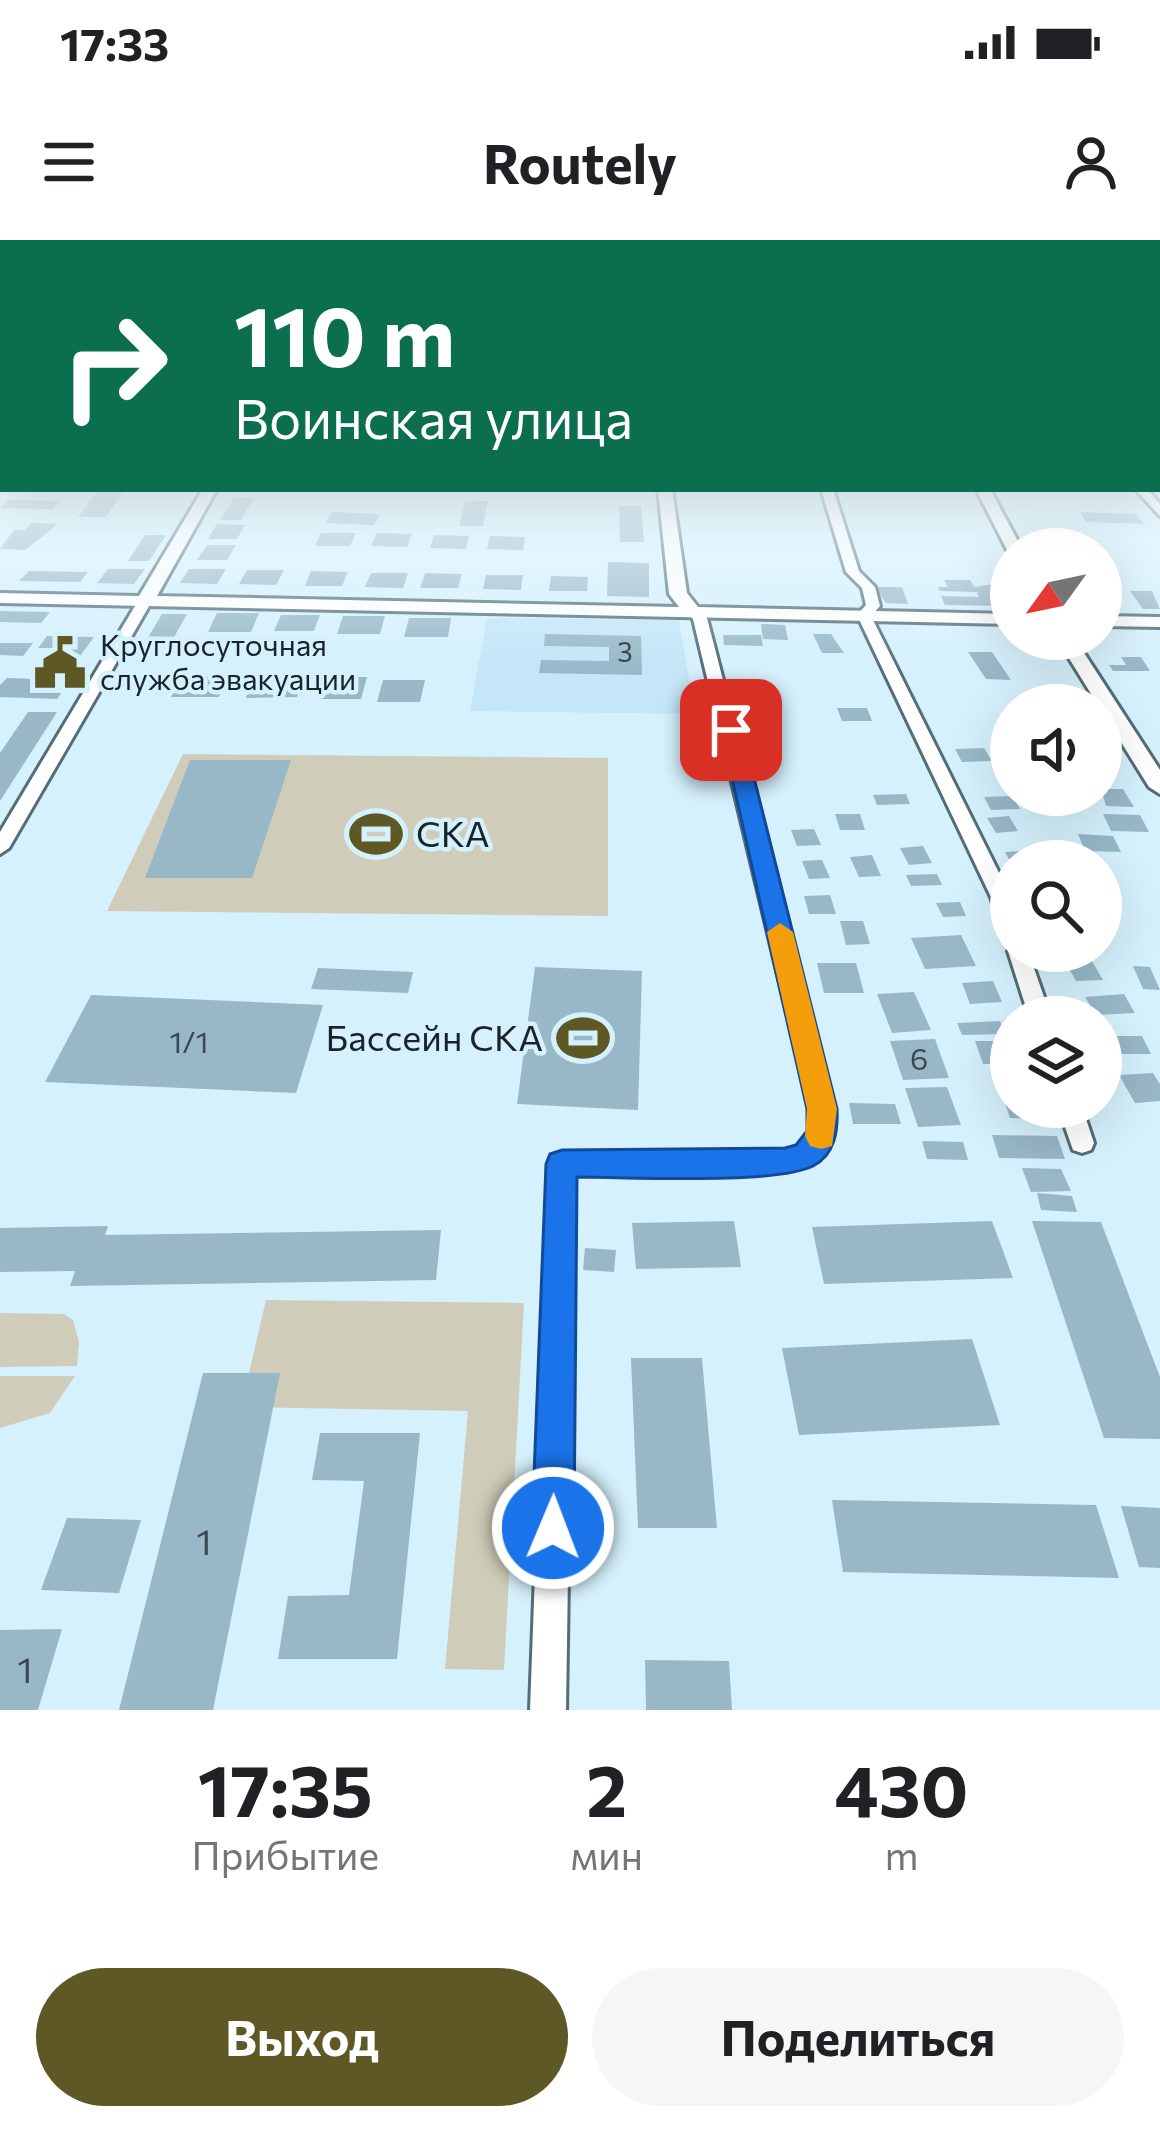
<!DOCTYPE html>
<html lang="ru">
<head>
<meta charset="utf-8">
<style>
  body { margin:0; font-family:Commissioner,sans-serif; background:#f6f6f6; color:#202124; height:100vh; display:flex; flex-direction:column; font-size:45px; white-space:nowrap }
  * { box-sizing:border-box; margin:0 }
  p { font-size:39px; color:#757577 }
  .icon { flex:none; width:66px; height:66px; fill:none; stroke:currentColor; stroke-width:2; stroke-linecap:round; stroke-linejoin:round }
  .map { position:relative; height:1470px; overflow:hidden }
  .drawer { display:flex; flex-direction:column; background:#fff; flex:1 }
  .drawer>* { flex:none }
  .top-card { position:absolute; left:0px; top:0px; width:1161px; height:252px; box-shadow:0 12px 48px #0002; background:#0b6e4f; color:#fff; overflow:hidden }
  .needle { width:78px; rotate:237deg }
  .fabs { position:absolute; left:990px; top:288px; display:grid; gap:24px }
  .fabs a { display:grid; place-items:center; width:132px; height:132px; border-radius:50%; background:#fff; box-shadow:0 12px 48px #0002; font-size:60px }
  .pin { position:absolute; display:grid; place-items:center; width:102px; height:102px; color:#fff; margin:-51px; border-radius:24px; box-shadow:0 6px 18px #0006 }
  .me { position:absolute; width:132px; margin:-66px; rotate:1deg; stroke-linejoin:round; filter:drop-shadow(0 0 9px #0008) }
  .turn { display:flex; align-items:center; gap:42px; height:252px; padding:0 36px; font-size:54px }
  .turn .icon { width:156px; height:156px; stroke-width:2.5 }
  .turn b { display:block; font-size:84px; line-height:102px }
  .eta { display:flex; justify-content:space-evenly; align-items:center; height:204px; text-align:center }
  .eta b { font-size:72px; font-weight:700; line-height:84px }
  .button { display:flex; gap:24px; margin-top:auto; padding:24px 36px }
  .button a { flex:1; height:138px; border-radius:72px; background:#5e5825; color:#fff; font-size:48px; font-weight:700; line-height:138px; text-align:center }
  .button a+a { background:#f6f6f6; color:#202124 }
  .status { display:flex; justify-content:space-between; align-items:center; height:84px; padding:0 60px; background:#fff; direction:ltr }
  .status svg { height:33px; fill:currentColor }
  header { display:flex; justify-content:space-between; align-items:center; height:156px; padding:0 36px; background:#fff; font-size:54px; font-weight:700 }
  .map>svg:first-child { display:block }
  .built { fill:#c4e6f7 }
  .green { fill:#cfcdb9 }
  .building { fill:#98b8c8 }
  .lines { fill:none; stroke-linecap:round; stroke-linejoin:round }
  .street-casing { stroke:#556d78; stroke-width:6 }
  .secondary-casing { stroke:#556d78; stroke-width:6 }
  .street { fill:#fff; fill-rule:evenodd }
  .secondary { fill:#fff; fill-rule:evenodd }
  .route { fill:#1a73e8; stroke:#114b97; stroke-width:3 }
  .slow { fill:#f59e0b }
  .labels { text-anchor:middle; stroke-width:9; stroke-linejoin:round; paint-order:stroke }
  .far-number-label { font-size:27px; fill:#394850 }
  .far-poi-label { font-size:30px; fill:#192328; stroke:#d5f1fd; text-anchor:start }
  .number-label { font-size:30px; fill:#394850 }
  .poi-label { font-size:36px; fill:#192328; stroke:#d5f1fd; text-anchor:start }
  .near-number-label { font-size:36px; fill:#394850 }
</style>
</head>
<body>
<div class="status"><b>17:33</b><svg viewBox="0 0 49 12"><path d="M0 12V9h3v3zM5 12V6h3v6zM10 12V3h3v9zM15 12V0h3v12zM26 1h20v11H26zM47 4h2v5h-2z"/></svg></div>
<header><svg class="icon" aria-label="menu" viewBox="0 0 24 24"><path d="M4 6h16M4 12h16M4 18h16"/></svg>Routely<svg class="icon" aria-label="person" viewBox="0 0 24 24"><circle cx="12" cy="8" r="4"/><path d="M4 21q1-7 8-7t8 7"/></svg></header>
<div class="map">
<svg width="1160" height="1470" viewBox="0 0 1160 1470">
  <rect width="100%" height="100%" fill="#d5f1fd"/>
  <path class="built" d="M487,378L679,380L695,474L470,471Z"/>
  <path class="green" d="M183,514L608,518V676L107,671Z
    M266,1060L524,1063L504,1430L445,1429L468,1171L241,1167Z
    M0,1073L64,1074L73,1080L79,1102L77,1126L0,1127Z
    M0,1136H75L50,1173L0,1188Z"/>
  <path class="building" d="M99,249H125L106,277H78Z
    M234,258H254L241,280H220Z
    M8,260L61,261L53,269L0,268Z
    M465,261H488L483,286H459Z
    M619,266H641L644,302H620Z
    M332,272L380,274L374,285L326,283Z
    M1080,272L1135,274L1144,284L1086,282Z
    M31,283L58,284L25,310L0,309L14,290H25Z
    M217,284L245,285L237,299H208Z
    M321,293H356L350,306H315Z
    M377,293L412,294L407,307L371,306Z
    M145,295H166L149,321H128Z
    M434,295L469,296L466,309L430,308Z
    M490,296L525,297L523,310L487,309Z
    M207,305H236L227,320H197Z
    M608,322L649,323V357L607,356Z
    M108,329H145L134,344L97,343Z
    M189,329H226L217,344L180,343Z
    M247,330H284L276,345L239,344Z
    M29,331L88,332L80,342L19,341Z
    M311,331L348,332L342,346H305Z
    M371,333H408L403,348L365,347Z
    M425,333L462,334L458,348H420Z
    M486,335H523L521,350L483,349Z
    M551,336L588,337L587,351H549Z
    M944,340H970L974,347L1007,342V352H996L999,357H1011V366L945,365L941,356L979,357L977,352L940,351L938,347H948Z
    M875,347H902L908,364L886,363Z
    M1130,351H1152L1160,369H1143Z
    M0,371L50,372L41,383L0,382Z
    M217,373H259L251,392H208Z
    M162,374H187L169,406H143Z
    M281,375H320L314,391H274Z
    M343,376H385L380,394H337Z
    M409,378H451L448,397H404Z
    M761,384L785,385L788,400L763,399Z
    M545,394L641,396L642,435L539,433L541,420L609,421V407L544,406Z
    M813,394H831L844,413H822Z
    M723,395H761L763,406L724,405Z
    M47,396L94,397L63,439L71,440L57,459L0,457V445L7,438L37,439L60,408H38Z
    M0,403H33L23,416L0,415Z
    M968,412H992L1011,440L986,439Z
    M1121,417H1141L1150,431H1113L1109,425H1126Z
    M303,435L297,457L246,458L253,436Z
    M227,436L219,457H171L181,437Z
    M326,437H367L361,459H319Z
    M383,440H425L420,462H377Z
    M837,468H867L872,481H842Z
    M28,472H57L0,561V513Z
    M984,508L992,521L962,522L955,509Z
    M190,520H291L252,638H145Z
    M1101,549H1123L1134,567L1106,566Z
    M906,554L910,564L877,565L873,555Z
    M1012,556L1020,569L991,570L984,557Z
    M835,574H860L865,590H840Z
    M1103,574L1140,575L1149,592L1111,591Z
    M1009,576L1018,591L996,593L987,578Z
    M814,589L821,605L797,606L791,590Z
    M1078,594L1113,596L1121,612L1085,611Z
    M923,606L932,623L909,625L900,608Z
    M1040,610L1047,621H1010L1005,612Z
    M872,615L881,636L859,637L850,617Z
    M822,620L830,638L809,639L802,621Z
    M937,634L942,645L911,646L906,635Z
    M830,655L836,674H809L804,656Z
    M960,662L966,676L943,677L936,663Z
    M840,681H863L870,704L846,705Z
    M961,695L976,726L925,729L911,698Z
    M1059,711H1086L1103,740L1076,741Z
    M817,723H856L864,753H824Z
    M1133,726L1150,727L1160,750L1143,749Z
    M535,727L642,731L638,870L517,864Z
    M318,728L413,732L408,753L311,749Z
    M993,741L1002,762L970,764L962,743Z
    M914,752L931,790L892,793L877,754Z
    M1124,754L1135,773L1096,775L1085,757Z
    M91,755L163,758L323,765L296,853L45,842Z
    M1000,781L1005,794L962,795L957,783Z
    M1113,796H1142L1151,814H1122Z
    M935,799L949,838L903,840L890,801Z
    M975,801H1011V824H983Z
    M1153,833L1160,844V861L1135,863L1119,835Z
    M947,847L961,885L918,887L905,848Z
    M849,863L895,864L901,884H853Z
    M1005,863L1045,867L1049,879L1010,878Z
    M992,895L1057,896L1065,919L999,918Z
    M922,901L963,902L968,920L927,919Z
    M1022,928L1061,929L1071,951L1031,952Z
    M1037,953L1072,956L1077,972L1041,970Z
    M734,981L741,1027L636,1029L632,983Z
    M992,981L1013,1038L824,1044L812,987Z
    M1032,981L1101,982L1160,1137V1199L1104,1198Z
    M108,986L105,995L441,990L436,1040L70,1046L75,1031L0,1032V988Z
    M585,1008L616,1010L614,1032L583,1030Z
    M972,1099L1000,1185L799,1195L782,1108Z
    M631,1118H702L717,1288H638Z
    M203,1133H280L213,1470H119Z
    M320,1193H420L397,1419H278L288,1356L349,1355L364,1241L312,1240Z
    M832,1260L1096,1265L1119,1338L843,1332Z
    M1121,1266L1160,1268V1328L1139,1327Z
    M67,1278L141,1280L119,1353L41,1350Z
    M62,1389L38,1470H0V1390Z
    M645,1420L729,1421L732,1470H646Z"/>
  <g class="lines">
    <g class="street-casing">
      <path id="street" d="M821,249H833L859,331L875,347L880,366L871,376L1011,657V696L1001,689L991,657L857,375L866,365L862,348L846,332Z
        M1135,249H1147L1160,264V276Z
        M145,357L152,361L9,608L0,614V592L138,361Z
        M691,366L707,378L834,869C836,911 823,920 785,932L574,934L566,1470H530L550,924L553,917L562,914L785,912L798,907L811,892L810,869L693,379L684,370Z
        M1011,706V711H1028L1051,777H1029L1008,711Z
        M1058,867H1082L1094,903L1091,910L1082,913L1073,910Z"/>
    </g>
    <g class="secondary-casing">
      <path id="secondary" d="M203,249H217L157,356L679,367L669,354L658,249H672L687,353L698,367L1011,374V384L0,363V353L139,356Z
        M976,249H990L1022,309L1008,312Z
        M1101,376L1160,377V387L1101,386Z
        M1057,399H1075L1160,530V554L1149,547Z"/>
    </g>
    <use href="#street" class="street"/>
    <use href="#secondary" class="secondary"/>
  </g>
  <linearGradient id="sky" x2="0" y2="1"><stop stop-color="#89a9bd"/><stop offset="0.52" stop-color="#ecf9fe"/><stop offset="1" stop-color="#ecf9fe" stop-opacity="0"/></linearGradient>
  <rect width="1160" height="429" fill="url(#sky)"/>
  <path class="route" d="M731,483L742,490L837,869C838,891 835,915 813,926C774,945 629,937 577,937L574,1288L567,1302L553,1309L538,1302L532,1288L546,924L550,914L562,910L785,908L796,905L807,891V869L721,490Z"/>
  <path class="slow" d="M780,683L793,692L837,869L832,906L821,909L810,906L805,896L807,869L767,692Z"/>
  <defs>
    <g id="civic-bare" transform="scale(4.14)"><path d="M-.6-6.5H3V-4.5H.6V-3L4-1V1h2V6H-6V1h2V-1L-.6-3ZM-1.2 2.5V6h2.4V2.5Z" fill="#5e5825" stroke="#d5f1fd" stroke-width="2.5" paint-order="stroke"/></g>
    <g id="stadium-bare" transform="scale(4.14)"><path d="M0-5a6.5 5 0 1 0 0 10a6.5 5 0 1 0 0-10ZM-3.5-1.8h7v3.6h-7Z" fill="#5e5825" stroke="#d5f1fd" stroke-width="2.5" paint-order="stroke"/></g>
  </defs>
  <g fill-rule="evenodd">
    <use href="#civic-bare" x="60" y="423"/>
    <use href="#stadium-bare" x="376" y="594"/>
    <use href="#stadium-bare" x="583" y="798"/>
  </g>
  <g class="labels">
    <g class="far-number-label">
      <text x="625" y="422">3</text>
    </g>
    <g class="far-poi-label">
      <text x="100" y="416">Круглосуточная<tspan x="100" dy="34">служба эвакуации</tspan></text>
    </g>
    <g class="number-label">
      <text x="189" y="813">1/1</text>
      <text x="919" y="830">6</text>
    </g>
    <g class="poi-label">
      <text x="416" y="607">СКА</text>
      <text x="543" y="811" text-anchor="end">Бассейн СКА</text>
    </g>
    <g class="near-number-label">
      <text x="204" y="1315">1</text>
      <text x="25" y="1443">1</text>
    </g>
  </g>
</svg>
<div class="fabs">
<a><svg class="needle" viewBox="-14 -14 28 28"><path d="M0-13l5 13h-10z" fill="#e53935"/><path d="M0 13l5-13h-10z" fill="#757577"/></svg></a>
<a><svg class="icon" aria-label="sound" viewBox="0 0 24 24"><path d="M4 9h4l5-4v14l-5-4H4zM17 9q2 3 0 6"/></svg></a>
<a><svg class="icon" aria-label="search" viewBox="0 0 24 24"><circle cx="10" cy="10" r="6"/><path d="M15 15l6 6"/></svg></a>
<a><svg class="icon" aria-label="layers" viewBox="0 0 24 24"><path d="M12 4l9 5-9 5-9-5zM3 14l9 5 9-5"/></svg></a>
</div>
<div class="pin" style="left:731px;top:490px;background:#d93025"><svg class="icon" aria-label="arrive" viewBox="0 0 24 24"><path d="M6 21V4h12l-3 4 3 4H6"/></svg></div>
<svg class="me" style="left:553px;top:1288px" viewBox="-20 -20 40 40"><circle r="17" fill="#1a73e8" stroke="#fff" stroke-width="3"/><path d="M0-11L8 9 0 5-8 9z" fill="#fff"/></svg>
<div class="top-card">
<div class="turn"><svg class="icon" aria-label="right" viewBox="0 0 24 24"><path d="M7 20v-9h11M14 6l5 5-5 5"/></svg><div><b>110 m</b>Воинская улица</div></div>
</div>
</div>
<section class="drawer">
<div class="eta">
<div><b>17:35</b><p>Прибытие</p></div>
<div><b>2</b><p>мин</p></div>
<div><b>430</b><p>m</p></div>
</div>
<div class="button"><a>Выход</a><a>Поделиться</a></div>
</section>
</body>
</html>
